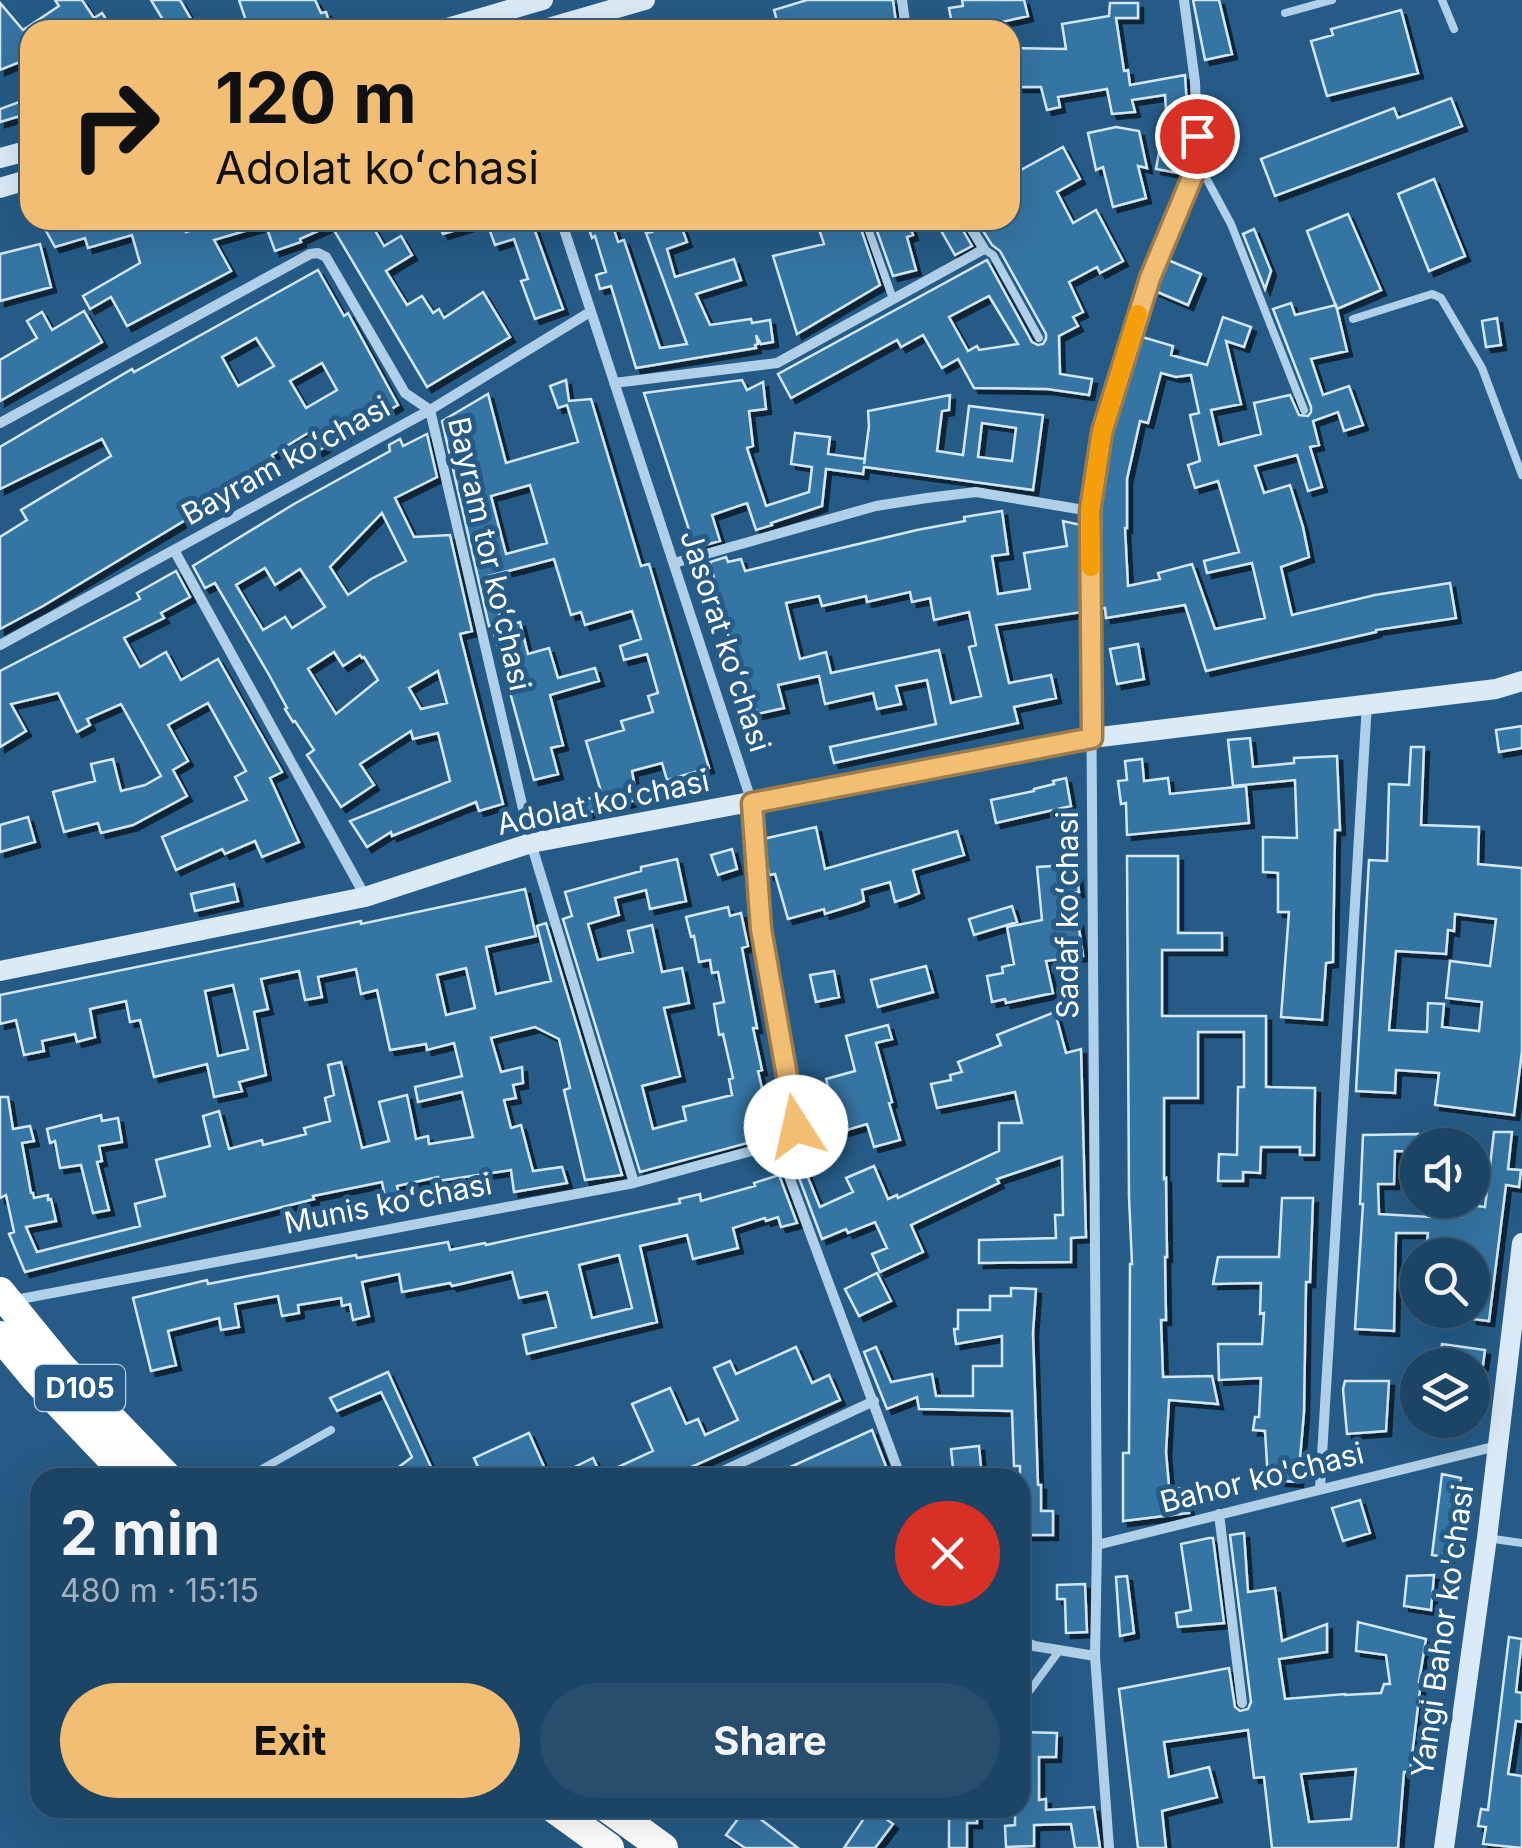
<!DOCTYPE html>
<html lang="en">
<head>
<meta charset="utf-8">
<style>
  body { margin:0; font-family:Inter,sans-serif; background:#294e6d; color:#f1f3f6; height:100vh; display:flex; flex-direction:column; font-size:38px; white-space:nowrap }
  * { box-sizing:border-box; margin:0 }
  p { font-size:32px; color:#a0b0bf }
  .icon { flex:none; width:55px; height:55px; fill:none; stroke:currentColor; stroke-width:2; stroke-linecap:round; stroke-linejoin:round }
  .map { position:relative; flex:1; overflow:hidden }
  .panel { position:absolute; left:30px; top:1468px; width:1000px; height:350px; display:flex; flex-direction:column; background:#1c4464; border-radius:30px; box-shadow:0 10px 40px #0002,0 0 0 2px #3a5c78 }
  .panel>* { flex:none }
  .top-card { position:absolute; left:20px; top:20px; width:1000px; height:210px; border-radius:30px; box-shadow:0 10px 40px #0002,0 0 0 2px #3a5c78; background:#f2be74; color:#111; overflow:hidden }
  .fabs { position:absolute; left:1400px; top:1128px; display:grid; gap:20px }
  .fabs a { display:grid; place-items:center; width:90px; height:90px; border-radius:50%; background:#1c4464; box-shadow:0 10px 40px #0002,0 0 0 2px #3a5c78; font-size:50px }
  .pin { position:absolute; display:grid; place-items:center; width:85px; height:85px; color:#fff; margin:-42px; border:5px solid #fff; border-radius:50%; box-shadow:0 2px 10px #0007 }
  .me { position:absolute; width:110px; margin:-55px; rotate:350deg; stroke-linejoin:round; filter:drop-shadow(0 0 8px #0008) }
  .turn { display:flex; align-items:center; gap:35px; height:210px; padding:0 30px; font-size:45px }
  .turn .icon { width:130px; height:130px; stroke-width:2.5 }
  .turn b { display:block; font-size:70px; line-height:85px }
  .round { display:grid; place-items:center; flex:none; width:105px; height:105px; border-radius:52px; background:#294e6d }
  .summary { display:flex; align-items:center; justify-content:space-between; height:170px; padding:0 30px }
  h1 { font-size:60px; font-weight:700; line-height:75px }
  .action { display:flex; gap:20px; margin-top:auto; padding:20px 30px }
  .action a { flex:1; height:115px; border-radius:60px; background:#f2be74; color:#111; font-size:40px; font-weight:700; line-height:115px; text-align:center }
  .action a+a { background:#294e6d; color:#f1f3f6 }
  .map>svg:first-child { display:block }
  .building { fill:#3574a3; stroke:#d3e8f7; stroke-width:2.5; fill-rule:evenodd; filter:url(#shadow) }
  .lines { fill:none; stroke-linecap:round; stroke-linejoin:round }
  .lane { stroke:#b0d0e9; stroke-width:8 }
  .street { stroke:#b0d0e9; stroke-width:10 }
  .secondary { stroke:#daeaf7; stroke-width:20 }
  .highway { stroke:#fff; stroke-width:30 }
  .route-casing { stroke:#9d7c4b; stroke-width:25 }
  .route { stroke:#f2be74; stroke-width:18 }
  .slow { stroke:#f59e0b; stroke-width:18 }
  .labels { text-anchor:middle; stroke-width:10; stroke-linejoin:round; paint-order:stroke }
  .shield { fill:#255b86; stroke:#becedb; stroke-width:2.5 }
  .shield-label { font-size:28px; font-weight:bold; fill:#fff }
  .street-label { font-size:30px; fill:#fff; stroke:#255b86 }
</style>
</head>
<body>
<div class="map">
<svg width="1522" height="1848" viewBox="0 0 1522 1848">
  <defs>
    <filter id="shadow"><feDropShadow dx="5" dy="5" stdDeviation="0" flood-color="#0009"/></filter>
  </defs>
  <rect width="100%" height="100%" fill="#255b86"/>
  <path class="building" d="M55,0H82L94,18L102,13L113,30H30V58L0,70V3L23,30L59,6Z
    M151,0H180L191,19L185,23L187,30H169Z
    M239,0H315L321,13L326,12L331,28L322,30H249Z
    M807,0H893L897,30H795L792,24L779,28L774,10Z
    M962,0H1024L1028,16L993,24V30H953L949,8L963,6Z
    M1193,0H1219L1232,54L1205,60Z
    M1110,3H1138V18H1116L1124,71L1128,70L1130,85L1185,75L1187,107L1166,109L1165,95L1132,100L1135,112L1112,114L1107,89L1058,97L1060,107L1047,110L1041,87H1010V48L1066,49L1062,24L1109,16Z
    M1401,10L1418,73L1327,96L1311,41L1333,35L1331,29Z
    M30,98V113L0,122V109Z
    M1451,98L1462,126L1275,196L1261,159L1394,108L1398,118Z
    M1116,127L1139,131L1147,168L1138,166L1146,198L1113,207L1103,167L1096,170L1088,133Z
    M1162,136L1183,139L1178,173L1156,169Z
    M1063,147L1080,179L1057,192L1073,223L1096,210L1123,261L1100,273L1097,267L1069,282L1083,312L1073,317L1078,326L1059,336L1060,374L1092,379L1089,395L1047,389L974,388L958,359L942,368L923,335L901,347L897,340L791,398L778,374L987,260L1032,342L1038,345L1043,344L1046,339V334L1000,251L992,245L976,220H1010V176ZM989,296L1018,344L979,350L977,346L968,351L949,317Z
    M1434,179L1465,256L1429,271L1398,194Z
    M1348,214L1381,290L1337,309L1307,231Z
    M40,220H182L186,232L231,220H268L269,224L214,240L231,271L127,326L111,297L90,309L83,296L140,263L132,235L88,248L85,238L55,247Z
    M285,220H369L384,246L401,236L412,255L386,271L407,305L422,296L433,313L439,309L444,318L483,292L510,337L427,387L331,225L300,239L301,242L275,251L266,226Z
    M437,220H482L483,222L443,234Z
    M486,220H531L563,309L535,319L521,281L528,279L514,239L495,245Z
    M586,220H611L618,242L624,240L660,348L687,344L646,233L652,232L650,227L667,220H679L687,242L667,249L675,277L734,259L741,280L696,294L710,325L751,319L752,323L770,320L773,342L761,344L756,335L758,344L755,345L756,348L636,368L611,286L600,289L596,275L606,272L595,236L592,238Z
    M816,220H858L880,285L797,334L773,256L824,244Z
    M873,220H908L913,235L907,237L916,270L893,276Z
    M935,220H957L972,246L955,255Z
    M1254,229L1271,271L1265,289L1243,234Z
    M40,244L51,287L0,301V254Z
    M1168,260L1201,274L1188,305L1155,291Z
    M318,270L344,316L348,313L398,405L318,451L308,433L272,455L279,468L217,501L43,606L0,629V537L27,520L21,510L111,456L102,439L0,489V447L132,369L134,372ZM256,338L274,366L238,386L222,357ZM322,363L337,390L306,408L290,381Z
    M1291,303L1295,315L1336,305L1347,351L1311,359L1323,395L1349,386L1363,425L1344,431L1338,412L1313,421L1319,445L1310,447L1322,487L1308,491L1297,455L1255,466L1264,493L1290,485L1303,527L1309,557L1281,567L1292,615L1375,595L1450,583L1456,618L1376,630V632L1206,671L1185,605L1106,618L1105,608L1099,609V528L1101,529V497L1116,416L1139,336L1173,346L1171,355L1207,365L1223,317L1251,327L1244,347L1226,341L1241,404L1211,410L1219,445L1261,434L1254,403L1290,395L1299,415L1308,416L1311,412V407L1273,309ZM1161,373L1176,377L1191,375L1199,413L1190,415L1200,461L1188,465L1195,488L1218,481L1239,552L1204,561L1207,573L1252,563L1265,618L1215,629L1192,564L1158,573L1160,579L1128,586L1125,528H1127V479L1140,421L1148,423Z
    M84,311L102,342L0,401V360L37,338L27,321L42,312L52,330Z
    M1497,318L1501,345L1486,347L1482,321Z
    M566,380L569,401L591,399L641,566L649,564L709,768L667,780L662,763L632,771L634,782L631,783L636,800L580,815L577,802L602,795L586,741L624,730L621,721L653,712L648,696L658,693L647,654L624,660L620,646L641,639L632,611L585,625L581,612L571,615L554,559L489,576L502,623L489,626L442,421L488,394L506,463L578,442L567,405L558,408L550,386ZM530,485L547,543L506,554L491,496Z
    M742,380L747,390L763,382L766,409L749,411L753,446L747,448L766,506L809,492L812,467L791,464L795,433L830,437L828,454L865,459L864,464L869,426L868,411L950,395L949,410L942,411L937,451L963,455L969,406L1043,415L1033,490L864,467L863,474L826,469L822,506L771,523L772,525L756,530L747,503L712,515L720,541L695,548L644,393ZM982,423L1016,428L1012,461L978,457Z
    M427,434L437,477L395,498L414,537L450,535L472,631L460,634L503,804L479,811L476,802L392,836L391,832L367,847L350,821L450,781L438,733L413,739L411,731L360,764L374,785L341,807L307,755L314,750L295,721L293,722L285,709L287,708L268,673L215,583L205,588L193,566L294,504L390,451L389,445L400,439L403,446ZM382,513L406,561L371,579L348,595L330,567ZM265,568L275,585L300,569L325,607L292,628L285,617L263,630L236,585ZM334,652L343,666L360,655L362,658L364,657L378,680L336,714L308,669ZM438,671L447,703L421,709L409,688Z
    M1002,511L1008,554L992,556L998,594L1030,589L1024,553L1067,546L1063,521L1081,525L1082,612L996,625L1009,683L1051,675L1056,698L1014,707L1018,723L834,763L830,747L936,724L927,680L896,686L901,704L877,709L873,693L825,704L819,676L778,685L784,708L757,714L752,692L743,695L710,562L726,557L728,562L741,559L745,571L917,530L965,521L964,517ZM910,592L912,602L930,598L934,620L969,612L976,645L969,647L981,696L951,703L939,650L831,673L826,652L800,659L786,603L819,596L822,606L866,596L867,602Z
    M176,571L190,597L161,613L164,618L124,638L140,667L166,652L181,680L218,659L282,772L270,778L299,842L262,857L255,841L225,854L222,849L176,870L162,837L247,800L235,777L246,771L208,703L168,725L188,761L173,770L187,796L133,825L101,833L98,823L64,832L53,792L95,781L91,764L113,759L121,791L145,785L161,776L121,704L87,719L90,725L77,732L58,693L11,704L26,731L0,747V671L140,599L137,593Z
    M520,622L528,654L549,648L558,678L595,668L599,681L550,695L563,745L551,748L558,774L534,780L493,630Z
    M1138,644L1144,679L1117,684L1110,649Z
    M1522,726V748L1499,752L1496,730Z
    M1250,738L1253,767L1294,763V758L1337,756L1340,830H1335L1333,962L1326,963L1322,1020L1281,1017L1289,912H1278V873L1263,872V837L1297,838L1295,780L1233,786L1228,740Z
    M1411,747H1424L1421,825L1479,827L1478,864L1522,868V1051L1514,1115L1435,1105L1439,1073L1396,1070L1395,1093L1356,1091L1369,860L1387,861L1389,784L1409,785ZM1455,914L1496,919L1490,966L1450,961L1446,998L1482,1002L1479,1031L1442,1027L1444,1004L1428,1003L1427,1032L1389,1030L1396,951L1446,954L1448,930L1454,931Z
    M1142,759L1144,781L1168,778L1170,794L1246,786L1249,823L1127,835L1126,803L1121,804L1118,781L1127,780L1125,761Z
    M1066,778L1071,806L996,823L991,800L1034,791V789L1054,784L1053,781Z
    M28,817L35,842L0,852V825Z
    M816,827L825,869L957,831L964,855L913,870L919,893L910,897L895,902L890,882L862,890L864,901L857,904L825,914L824,909L788,919L775,874L769,875L763,839Z
    M732,849L737,869L718,875L711,855Z
    M1127,856H1178V933H1222V950H1162V1016H1266V1087L1315,1088L1314,1155H1300V1147H1261L1260,1173L1243,1172V1181H1218L1219,1154L1237,1155L1238,1087H1244V1032H1198V1098H1164V1179L1166,1178L1167,1257H1165L1166,1320H1161L1163,1377L1212,1376L1218,1404L1169,1400L1166,1452L1169,1486L1186,1490L1189,1513L1123,1521V1453H1129L1130,1264H1132L1129,1197Z
    M677,859L686,901L650,909L646,890L615,898L619,915L588,924L598,960L633,952L628,931L652,925L662,972L682,968L689,1003L664,1008L680,1076L642,1086L653,1129L686,1120L683,1107L732,1095L729,1079L733,1078L723,1034L719,1035L714,1004L724,1002L718,972L712,973L710,960L699,962L694,936L691,937L686,917L728,907L730,916L741,913L748,946L742,948L757,1028H753L762,1070L758,1071L773,1136L640,1172L563,919L572,916L565,892L641,871V867Z
    M1068,865L1069,876L1077,875L1079,892L1066,893L1069,923L1078,922L1083,956L1046,961L1053,993L1006,1003L1005,999L992,1002L987,976L1003,973L1002,967L1014,964L1007,927L1042,920L1037,867Z
    M234,884L238,901L195,911L191,894Z
    M525,889L536,936L486,947L496,994L551,981L537,926L546,923L622,1175L585,1180L564,1090L570,1088L559,1039L535,1027L491,1038L501,1072L522,1067L523,1083L513,1085L516,1098L504,1100L511,1128L521,1125L533,1171L562,1167L567,1183L514,1192L511,1170L438,1181V1177L397,1186L399,1194L385,1197L382,1182L313,1196L314,1199L25,1272L9,1234L14,1232L6,1195L0,1198V1097H8L13,1129L30,1126L34,1141L22,1143L31,1193H33L34,1198L48,1195V1200L51,1199L56,1221L26,1227L37,1252L140,1226L135,1204L165,1196L156,1160L210,1146L203,1116L219,1111L229,1149L262,1140L263,1145L306,1134L304,1128L330,1121L325,1098L334,1095L328,1065L341,1062L362,1148L389,1141L379,1102L407,1095L416,1139L428,1136L429,1144L473,1137L462,1092L418,1102L415,1087L462,1076L454,1043L427,1050L426,1044L390,1050L377,990L361,994L356,969L318,977L322,997L305,1000L299,971L261,979L268,1009L254,1012L266,1075L239,1082L242,1091L214,1097L207,1064L154,1077L140,1020L130,1022L126,1001L90,1009L95,1037L77,1042L75,1034L42,1041L44,1051L24,1055L16,1020L0,1024V995L361,921V924ZM466,968L475,1008L446,1015L437,975ZM233,985L248,1049L218,1056L205,991Z
    M1012,906L1017,922L974,935L969,919Z
    M926,966L933,992L878,1007L871,980Z
    M834,971L839,997L816,1002L810,975Z
    M1055,1012L1066,1053L1081,1049L1086,1237L1071,1238V1262L979,1263V1240L1056,1238L1055,1215H1063L1062,1157L997,1179L999,1183L911,1225L923,1252L880,1272L872,1254L887,1248L875,1222L848,1233L846,1229L822,1239L787,1146L794,1143L820,1207L853,1192L846,1178L874,1166L888,1199L897,1195L898,1198L999,1151V1123H1022L1015,1092L937,1108L931,1084L951,1080L950,1075L962,1072L958,1062L1001,1045L997,1035Z
    M888,1025L892,1039L876,1043L892,1102L889,1103L900,1140L874,1147L867,1124L840,1132L826,1079L855,1071L846,1036Z
    M101,1115L102,1121L118,1118L122,1142L99,1146L102,1161L97,1162L109,1210L93,1213L81,1165L60,1168L55,1141L50,1143L47,1129Z
    M1494,1132H1512L1508,1169L1521,1170L1519,1187L1506,1185L1489,1321L1472,1319V1255H1453V1253L1426,1250L1428,1233H1396L1394,1331L1355,1329L1363,1204H1360L1363,1135L1418,1134V1152L1395,1151L1394,1184H1378L1379,1214L1430,1217V1212L1461,1216L1462,1204L1485,1207Z
    M779,1175L797,1223L781,1227L778,1217L766,1221L765,1218L733,1228L738,1248L693,1259L687,1235L640,1246L657,1322L527,1354L523,1335L556,1327L547,1292L519,1298L512,1272L452,1286L450,1283L402,1292L399,1274L362,1282L369,1316L353,1320L350,1304L342,1306L341,1298L298,1305L299,1313L282,1316L278,1296L235,1304L239,1327L221,1330L219,1318L168,1331L176,1365L151,1371L133,1298L207,1280L208,1284L356,1255L357,1258L448,1242L450,1250L485,1243L486,1245L680,1203L679,1199L700,1194L701,1201L755,1186L754,1183ZM619,1255L632,1308L592,1318L579,1265Z
    M1282,1198H1313L1310,1282H1306L1304,1412L1298,1482L1268,1480L1265,1431L1253,1430L1255,1417H1259L1261,1378L1219,1380L1218,1344H1262L1264,1313L1260,1314L1261,1283L1213,1284L1218,1257H1279Z
    M877,1273L891,1301L859,1316L845,1289Z
    M1011,1288L1036,1289L1033,1333L1038,1485H1041V1511H1053V1535H1020V1466H1014L1012,1411L919,1409L917,1397L887,1409L864,1352L876,1347L891,1382L932,1374L936,1396H973V1366H1002V1336L956,1344L954,1329H958V1310H990V1296H1011Z
    M1442,1344L1485,1350L1483,1365H1439Z
    M796,1347L812,1383L829,1375L840,1400L667,1478H552L593,1458L601,1475L653,1451L632,1404L670,1388L686,1424L698,1419L705,1435L738,1420L714,1368L730,1361L736,1374Z
    M388,1372L431,1467L416,1478H384L412,1457L381,1392L337,1411L330,1398Z
    M1345,1381H1389L1386,1431L1347,1434L1343,1389Z
    M872,1430L887,1469L869,1478H766Z
    M529,1433L549,1478H483L474,1458Z
    M979,1446L982,1478H954L951,1449Z
    M1442,1474L1461,1478L1449,1558L1432,1555Z
    M1360,1500L1370,1533L1343,1541L1332,1508Z
    M1244,1533L1248,1592L1275,1588L1282,1641L1327,1624V1652L1279,1659L1285,1699L1345,1694V1695L1381,1693L1384,1684H1390L1386,1655L1356,1651L1358,1622L1426,1639L1419,1682H1421L1410,1772H1404L1398,1848H1272L1264,1777L1254,1778L1248,1730L1164,1742L1169,1777L1209,1767L1217,1797L1162,1811L1166,1848H1138L1119,1689L1229,1668L1235,1707L1240,1711L1248,1709L1251,1702L1230,1535ZM1356,1769L1351,1819L1309,1822L1301,1774Z
    M1209,1538H1213L1224,1623L1178,1627L1176,1613L1191,1610L1181,1544Z
    M1434,1575L1431,1610L1404,1606L1407,1576Z
    M1127,1576L1134,1633L1120,1636L1116,1577Z
    M1085,1584L1087,1632L1066,1633L1065,1599H1057V1585Z
    M1509,1637L1522,1639L1516,1692L1522,1693V1722L1516,1721L1508,1774L1522,1776V1848L1483,1844L1486,1827L1478,1826L1481,1809L1488,1810Z
    M1020,1732L1057,1733L1056,1757H1039V1800L1046,1799V1810L1094,1807L1100,1848H1075L1071,1824L1034,1825V1846L1006,1847L1005,1826L1015,1825V1808H1020Z
    M746,1808L798,1848H745L726,1835Z
    M871,1808L893,1824L875,1848H844Z
    M949,1808H977V1823H967V1848H949Z"/>
  <g class="lines">
    <path class="lane" d="M1442,0L1454,29
      M1285,13L1332,0
      M1198,163L1231,224L1304,410
      M865,220L893,299
      M984,249L993,255L1039,338
      M1353,319L1432,294L1441,298L1482,368L1522,475
      M246,1478L331,1430
      M1487,1538L1522,1543
      M1020,1699L1031,1689L1059,1651"/>
    <path class="street" d="M902,0L906,30
      M614,383L777,363L984,249L966,220
      M0,423L310,254L318,253L326,257L405,393L430,410L531,843L634,1183
      M174,550L365,896
      M674,563L876,506L927,498L976,492L1090,511
      M0,645L430,410L590,312
      M777,1144L901,1478
      M15,1300L634,1183L777,1144L795,1127L761,929L752,803L561,220
      M708,1478L874,1401
      M1320,1489L1367,703
      M1219,1514L1242,1703
      M1097,1545L1497,1446
      M1020,1639L1034,1646L1095,1656
      M1109,1848L1095,1656L1097,1545L1090,511L1101,432L1124,354L1149,278L1198,163L1195,82L1184,0"/>
    <path class="secondary" d="M440,30L543,0
      M541,30L645,0
      M0,158L30,150
      M0,188L30,179
      M0,971L365,897L531,843L1092,738L1496,689L1522,681
      M1444,1848L1487,1538L1522,1243"/>
    <path class="highway" d="M0,1292L62,1368L168,1478
      M0,1336L37,1380L130,1478
      M554,1808L609,1848
      M608,1808L663,1848"/>
  </g>
  <g class="lines">
    <g class="route-casing">
      <path id="route" d="M796,1127L761,929L752,803L1092,738L1090,511L1102,432L1150,278L1198,163L1197,136"/>
    </g>
    <use href="#route" class="route"/>
    <path class="slow" d="M1091,567L1090,511L1102,432L1138,314"/>
  </g>
  <g class="labels">
    <rect class="shield" x="35" y="1365" width="90" height="46" rx="8"/>
    <g class="shield-label">
      <text x="80" y="1398">D105</text>
    </g>
    <g class="street-label">
      <text transform="translate(286 461) rotate(-29)" y="10">Bayram koʻchasi</text>
      <text transform="translate(489 554) rotate(77)" y="10">Bayram tor koʻchasi</text>
      <text transform="translate(725 641) rotate(72)" y="10">Jasorat koʻchasi</text>
      <text transform="translate(603 803) rotate(-12)" y="10">Adolat koʻchasi</text>
      <text transform="translate(1068 915) rotate(-90)" y="10">Sadaf koʻchasi</text>
      <text transform="translate(388 1204) rotate(-11)" y="10">Munis koʻchasi</text>
      <text transform="translate(1262 1478) rotate(-14)" y="10">Bahor ko'chasi</text>
      <text transform="translate(1443 1631) rotate(-82)" y="10">Yangi Bahor ko'chasi</text>
    </g>
  </g>
</svg>
<div class="fabs">
<a><svg class="icon" aria-label="sound" viewBox="0 0 24 24"><path d="M4 9h4l5-4v14l-5-4H4zM17 9q2 3 0 6"/></svg></a>
<a><svg class="icon" aria-label="search" viewBox="0 0 24 24"><circle cx="10" cy="10" r="6"/><path d="M15 15l6 6"/></svg></a>
<a><svg class="icon" aria-label="layers" viewBox="0 0 24 24"><path d="M12 4l9 5-9 5-9-5zM3 14l9 5 9-5"/></svg></a>
</div>
<div class="pin" style="left:1197px;top:136px;background:#d93025"><svg class="icon" aria-label="arrive" viewBox="0 0 24 24"><path d="M6 21V4h12l-3 4 3 4H6"/></svg></div>
<svg class="me" style="left:796px;top:1127px" viewBox="-20 -20 40 40"><circle r="19" fill="#fff"/><path d="M0-13L10 11 0 6-10 11z" fill="#f2be74"/></svg>
<div class="top-card">
<div class="turn"><svg class="icon" aria-label="right" viewBox="0 0 24 24"><path d="M7 20v-9h11M14 6l5 5-5 5"/></svg><div><b>120 m</b>Adolat koʻchasi</div></div>
</div>
<section class="panel">
<div class="summary"><div><h1>2 min</h1><p>480 m · 15:15</p></div><a class="round" style="background:#d93025;color:#fff"><svg class="icon" aria-label="close" viewBox="0 0 24 24"><path d="M6 6l12 12M18 6L6 18"/></svg></a></div>
<div class="action"><a>Exit</a><a>Share</a></div>
</section>
</div>
</body>
</html>
